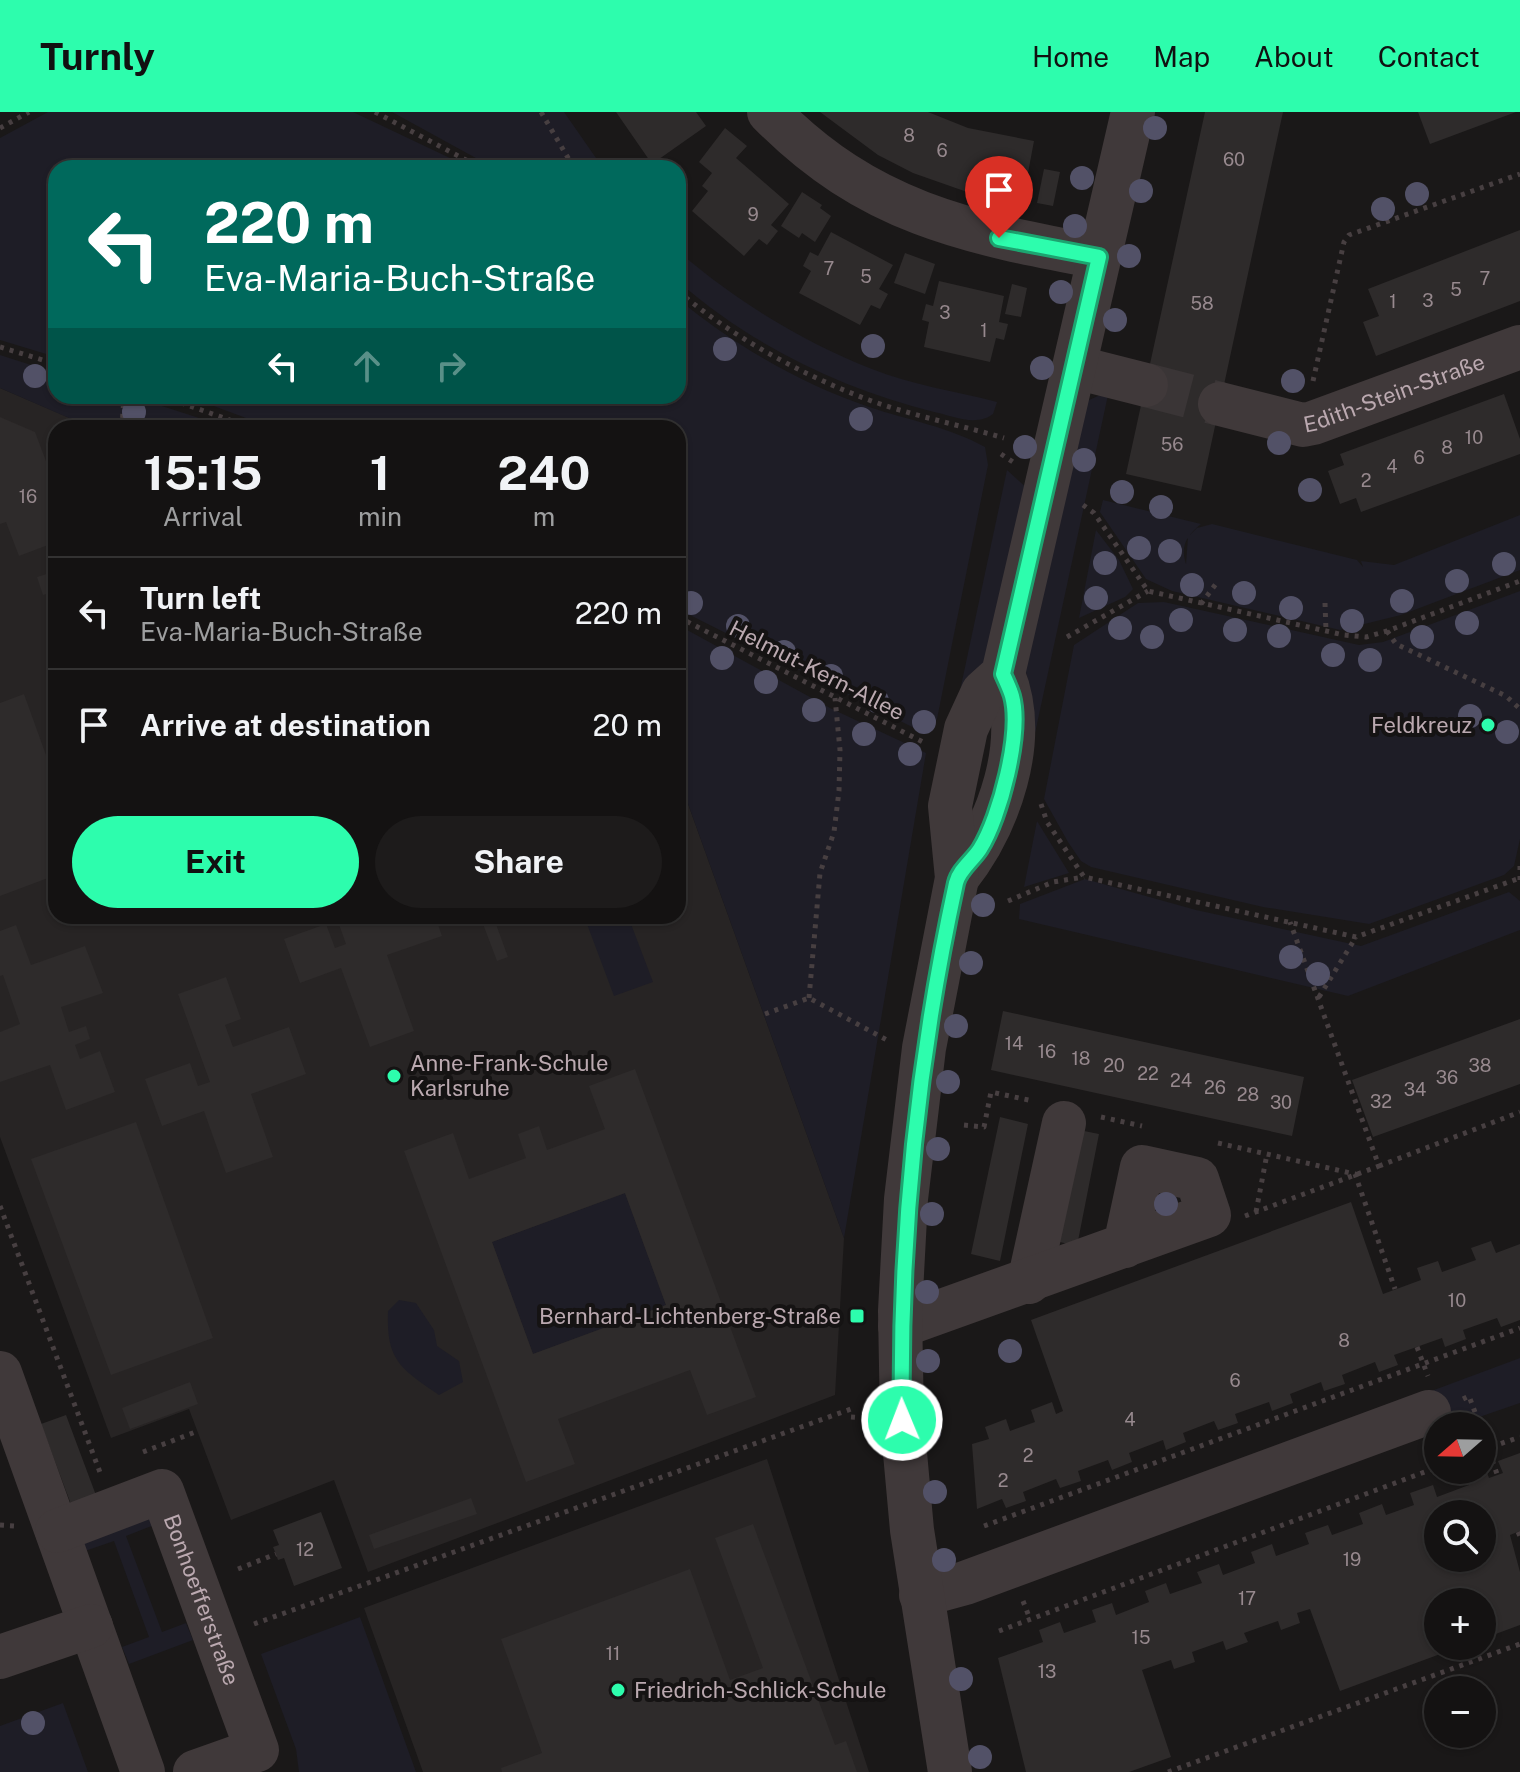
<!DOCTYPE html>
<html lang="en">
<head>
<meta charset="utf-8">
<style>
  body { margin:0; font-family:"Public Sans",sans-serif; background:#1d1b1b; color:#f1f3f6; height:100vh; display:flex; flex-direction:column; font-size:30px; white-space:nowrap }
  * { box-sizing:border-box; margin:0 }
  p { font-size:26px; color:#9d9e9f }
  .icon { flex:none; width:44px; height:44px; fill:none; stroke:currentColor; stroke-width:2; stroke-linecap:round; stroke-linejoin:round }
  .map { position:relative; flex:1; overflow:hidden }
  .details { position:absolute; left:48px; top:308px; width:638px; height:504px; display:flex; flex-direction:column; background:#141212; border-radius:24px; box-shadow:0 2px 6px #0004,0 0 0 2px #333232 }
  .details>* { flex:none }
  .top-card { position:absolute; left:48px; top:48px; width:638px; height:244px; border-radius:24px; box-shadow:0 2px 6px #0004,0 0 0 2px #333232; background:#00695c; color:#fff; overflow:hidden }
  .needle { width:52px; rotate:250deg }
  .buttons { position:absolute; left:1424px; top:1300px; display:grid; gap:16px }
  .buttons a { display:grid; place-items:center; width:72px; height:72px; border-radius:50%; background:#141212; box-shadow:0 2px 6px #0004,0 0 0 2px #333232; font-size:40px }
  .pin { position:absolute; display:grid; place-items:center; width:68px; height:68px; color:#fff; margin:-82px -34px; border-radius:50% 50% 50% 0; rotate:-45deg; box-shadow:0 0 8px #0007 }
  .pin .icon { rotate:45deg }
  .me { position:absolute; width:88px; margin:-44px; rotate:359deg; stroke-linejoin:round; filter:drop-shadow(0 0 6px #0008) }
  .turn { display:flex; align-items:center; gap:28px; height:168px; padding:0 24px; font-size:36px }
  .turn .icon { width:104px; height:104px; stroke-width:2.5 }
  .turn b { display:block; font-size:56px; line-height:68px }
  .lanes { display:flex; align-items:center; height:76px; padding:0 24px; background:#0003; justify-content:center; gap:40px; direction:ltr }
  .lanes .off { opacity:.35 }
  .eta { display:flex; justify-content:space-evenly; align-items:center; height:136px; text-align:center }
  .eta b { font-size:48px; font-weight:700; line-height:56px }
  .cta { display:flex; gap:16px; margin-top:auto; padding:16px 24px }
  .cta a { flex:1; height:92px; border-radius:48px; background:#2dfdad; color:#111; font-size:32px; font-weight:700; line-height:92px; text-align:center }
  .cta a+a { background:#1d1b1b; color:#f1f3f6 }
  ul { padding:0; list-style:none }
  li { display:flex; align-items:center; gap:24px; height:112px; padding:0 24px; border-top:2px solid #333232 }
  li div { flex:1 }
  li b { display:block; font-size:30px }
  li em { font-style:normal }
  header { display:flex; align-items:center; gap:48px; box-sizing:border-box; height:112px; padding:0 40px; background:#2dfdad; color:#111 }
  header strong { font-size:38px }
  nav { display:flex; gap:44px; margin-inline-start:auto; font-size:28px }
  .map>svg:first-child { display:block }
  .built { fill:#272424 }
  .green { fill:#1e1d26 }
  .building { fill:#2e2b2b; fill-rule:evenodd }
  .lines { fill:none; stroke-linecap:round; stroke-linejoin:round }
  .minor-tunnel { stroke:#3a3536; stroke-width:44; stroke-dasharray:44 22; stroke-linecap:butt }
  .path { stroke:#473f41; stroke-width:5; stroke-dasharray:4 6; stroke-linecap:butt }
  .minor { stroke:#40393a; stroke-width:44 }
  .tree { fill:#525167 }
  .route-casing { stroke:#1da470; stroke-width:20 }
  .route { stroke:#2dfdad; stroke-width:14 }
  .poi-dot { fill:#2dfdad; stroke:#151313; stroke-width:3 }
  .labels { text-anchor:middle; stroke-width:8; stroke-linejoin:round; paint-order:stroke }
  .number-label { font-size:18px; fill:#97898e }
  .street-label { font-size:22px; fill:#bba9b0; stroke:#151313 }
  .poi-label { font-size:22px; fill:#bba9b0; stroke:#151313; text-anchor:end }
</style>
</head>
<body>
<header>
<strong>Turnly</strong>
<nav><a>Home</a><a>Map</a><a>About</a><a>Contact</a></nav>
</header>
<div class="map">
<svg width="1520" height="1660" viewBox="0 0 1520 1660">
  <rect width="100%" height="100%" fill="#1a1818"/>
  <path class="built" d="M0,276L93,316H56V804H678V664L844,1126L835,1283L368,1460L334,1368L231,1408L189,1297L111,1326L0,1025Z
    M767,1347L869,1660H423L364,1496Z"/>
  <path class="green" d="M48,0H353L471,56H56V245L0,228V26Z
    M392,0H564L603,56H494Z
    M678,139C736,189 801,229 872,257C911,273 956,279 997,290L993,302C976,315 953,304 934,300C842,277 750,233 678,169Z
    M678,187C734,233 801,272 869,295C908,308 949,315 985,335L988,353L937,607L926,622L678,497V316H273L187,284H678Z
    M0,243L56,261V284H131L230,316H92L0,276Z
    M1100,283H1108L1029,649L1030,580L1025,555L1087,289Z
    M1007,358L1028,377L992,543L948,635Z
    M1103,388L1201,412C1187,424 1180,433 1186,452L1188,425L1197,416L1212,412L1357,448L1363,455L1361,449L1394,453L1520,403V458L1401,503L1340,518L1172,479L1146,467L1100,400Z
    M1096,418L1119,448L1133,477L1125,485L1079,506Z
    M1520,479V727L1514,754L1504,763L1369,812L1263,795L1091,755L1081,749L1068,730L1044,687L1074,533L1138,491L1164,490L1359,533L1383,530Z
    M678,513L830,596L926,641L844,1126L678,664Z
    M1037,709L1069,761L1024,775Z
    M1085,767L1196,798L1361,834L1509,780L1520,789V818L1348,884L1019,807L1020,792Z
    M584,804H628L653,870L614,884Z
    M625,1081L666,1193L533,1242L492,1130Z
    M399,1188L416,1191L434,1218L437,1234L459,1249L463,1270L439,1283C401,1257 386,1249 388,1199Z
    M1520,1246V1291L1453,1314H1439L1426,1281Z
    M149,1397L154,1413L126,1424L162,1520L186,1511L193,1528L129,1552L122,1535L149,1525L114,1429L85,1439L80,1423Z
    M360,1505L416,1660H299L296,1637L261,1542Z
    M63,1591L88,1660H0V1614Z"/>
  <path class="building" d="M616,0H696L706,14L652,52Z
    M820,0H928L968,16L1034,29L1022,93L987,87L913,61L878,43Z
    M1205,0H1283L1201,379L1126,362Z
    M1418,0H1516L1430,32Z
    M725,16L747,34L736,46L789,92L771,113L778,119L767,133L759,127L744,144L692,99L708,79L702,74L712,61L699,50Z
    M1044,57L1060,60L1053,94L1037,91Z
    M802,80L822,93L820,96L831,104L815,130L802,121L799,126L781,114Z
    M1520,118V189L1376,244L1363,210L1379,204L1368,177Z
    M831,120L893,153L879,177L888,182L880,197L871,193L860,213L799,181L811,159L803,154L810,140L818,144Z
    M905,141L935,152L925,182L894,171Z
    M939,169L1004,184L999,210L1008,212L1004,228L996,226L990,250L924,235L929,210L922,208L926,192L933,194Z
    M1012,172L1027,176L1021,205L1005,202Z
    M1504,282L1520,327V342L1361,400L1356,386L1340,392L1328,359L1344,353L1340,342Z
    M0,305L35,320L49,357L54,354L56,361V430L19,444L6,410L0,412Z
    M56,459V479L43,483L37,465Z
    M24,582L56,671V763L0,784V591Z
    M336,804H435L442,824L387,843L414,919L370,935L341,856L300,871L284,827L326,812L335,836L346,832Z
    M480,804H493L508,845L497,849Z
    M16,813L31,853L85,834L103,881L61,895L69,920L86,914L90,927L75,933L80,947L100,939L115,980L66,998L50,953L0,970V920L20,912L3,863L0,864V819Z
    M226,865L241,907L225,913L233,935L289,915L306,962L251,982L273,1045L226,1061L204,999L162,1014L145,967L190,951L198,974L210,970L178,882Z
    M1003,899L1304,965L1292,1024L991,958Z
    M1520,907V972L1373,1025L1352,968Z
    M635,957L756,1285L707,1303L690,1258L558,1307L575,1352L526,1370L404,1039L453,1021L469,1067L526,1046L518,1022L539,1014L547,1038L605,1017L589,974ZM625,1081L666,1193L533,1242L492,1130Z
    M1000,1005L1028,1012L1000,1149L971,1142Z
    M136,1010L213,1226L111,1263L31,1047Z
    M1069,1016L1099,1022L1077,1134L1047,1127Z
    M1351,1090L1383,1182L1421,1168L1417,1156L1438,1149L1442,1160L1476,1148L1471,1136L1491,1129L1496,1141L1520,1132V1208L1501,1215L1497,1206L1463,1218L1466,1227L1445,1235L1442,1226L1394,1243L1398,1253L1379,1260L1375,1250L1342,1263L1345,1272L1324,1279L1321,1270L1290,1282L1293,1291L1272,1299L1269,1290L1235,1302L1238,1311L1218,1318L1214,1309L1183,1321L1186,1330L1166,1338L1163,1328L1129,1341L1132,1350L1112,1358L1108,1348L1078,1359L1081,1369L1060,1376L1056,1367L1023,1380L1026,1389L1006,1396L1002,1387L977,1397L972,1332L989,1327L985,1315L1006,1307L1010,1319L1035,1310L1031,1298L1052,1290L1056,1302L1063,1299L1031,1208Z
    M190,1270L198,1292L130,1317L122,1296Z
    M66,1303L97,1386L72,1395L41,1312Z
    M1520,1341V1419L1510,1423L1520,1460V1513L1482,1527V1490H1438V1534H1462L1340,1579L1310,1497L1297,1501L1300,1511L1281,1518L1278,1509L1244,1521L1248,1530L1226,1538L1223,1529L1192,1540L1195,1550L1174,1557L1171,1548L1142,1558L1171,1645L1129,1660H1026L998,1546L1043,1530L1039,1518L1060,1510L1064,1521L1096,1510L1092,1498L1112,1491L1116,1503L1149,1490L1145,1479L1166,1471L1170,1482L1202,1471L1197,1460L1219,1452L1223,1463L1255,1451L1251,1440L1272,1432L1276,1444L1309,1432L1305,1421L1328,1413L1332,1423L1363,1412L1359,1401L1382,1392L1386,1403L1414,1393L1410,1381L1433,1373L1437,1385L1469,1373L1465,1362L1485,1355L1489,1366L1503,1361L1498,1349ZM1438,1402H1482V1446H1438Z
    M471,1386L477,1402L374,1437L369,1423Z
    M321,1400L342,1456L294,1474L284,1446L278,1448L276,1442L273,1435L279,1433L273,1418Z
    M753,1412L835,1633L846,1629L857,1660H502L501,1656L542,1641L501,1527L690,1457L730,1568L763,1556L715,1426Z"/>
  <g class="lines">
    <path class="minor-tunnel" d="M1146,273L1220,292"/>
    <path class="path" d="M375,0L481,56
      M541,0L574,56
      M0,16L29,0
      M678,179C732,225 802,263 869,288C913,304 960,313 1004,326
      M0,235L56,252
      M1313,269L1344,130L1349,123L1520,62
      M162,284L252,316
      M122,316L124,284
      M1001,342L1013,350
      M1083,393L1094,401L1148,479L1344,523L1366,525L1387,519L1520,469
      M1325,491L1326,519
      M1201,492L1218,469
      M678,505L923,630
      M1387,519L1396,532L1506,584L1520,597
      M1067,525L1148,479
      M1041,692L1047,710L1084,765L1356,825L1520,766
      M1520,754V774
      M1008,789L1053,770L1084,765
      M1319,885L1356,825
      M809,886L820,761L834,720L839,679L840,638L835,586
      M765,902L809,886L887,928
      M1101,1005L1142,1014
      M964,1013L984,1015L991,980L1033,989
      M1218,1031L1355,1062L1395,1177
      M1379,1054L1520,1000
      M0,1094L101,1363
      M1256,1100L1267,1042
      M1245,1104L1379,1054L1290,810
      M1417,1235L1428,1264
      M1463,1287L1469,1284L1480,1314
      M851,1305L864,1306
      M1482,1320L1497,1362
      M1482,1338L1520,1325
      M143,1340L198,1319
      M0,1413L15,1414
      M984,1414L1520,1216
      M1518,1420L1520,1424
      M238,1457L276,1442
      M1023,1489L1030,1507
      M254,1512L851,1297
      M999,1519L1438,1355
      M1168,1660L1520,1532"/>
    <g class="minor">
      <path d="M769,0C868,101 966,120 1099,145"/>
      <path d="M1075,255L1146,273"/>
      <path id="s1" d="M1220,292L1303,313L1313,311L1520,235"/>
      <path d="M957,766C999,713 1030,628 1003,562"/>
      <path d="M1029,1170L1064,1011"/>
      <path d="M900,1214L1209,1103L1197,1067L1142,1055L1125,1134"/>
      <path d="M0,1261L143,1660"/>
      <path id="s2" d="M57,1419L162,1379L257,1638L195,1660"/>
      <path d="M921,1483L965,1471L1429,1300"/>
      <path d="M0,1545L91,1514"/>
      <path d="M950,1660L912,1418L902,1308L900,1199L906,1087L924,936L957,766L950,694L966,617L983,580L1003,562L1133,0"/>
    </g>
  </g>
  <g class="tree">
    <circle cx="1155" cy="16" r="12"/>
    <circle cx="1082" cy="66" r="12"/>
    <circle cx="1141" cy="79" r="12"/>
    <circle cx="1417" cy="82" r="12"/>
    <circle cx="1383" cy="97" r="12"/>
    <circle cx="1075" cy="114" r="12"/>
    <circle cx="1129" cy="144" r="12"/>
    <circle cx="1061" cy="180" r="12"/>
    <circle cx="1115" cy="208" r="12"/>
    <circle cx="873" cy="234" r="12"/>
    <circle cx="725" cy="237" r="12"/>
    <circle cx="1042" cy="256" r="12"/>
    <circle cx="35" cy="264" r="12"/>
    <circle cx="1293" cy="269" r="12"/>
    <circle cx="134" cy="300" r="12"/>
    <circle cx="861" cy="307" r="12"/>
    <circle cx="1279" cy="331" r="12"/>
    <circle cx="1025" cy="335" r="12"/>
    <circle cx="1084" cy="348" r="12"/>
    <circle cx="1310" cy="378" r="12"/>
    <circle cx="1122" cy="380" r="12"/>
    <circle cx="1161" cy="395" r="12"/>
    <circle cx="1139" cy="436" r="12"/>
    <circle cx="1170" cy="439" r="12"/>
    <circle cx="1105" cy="451" r="12"/>
    <circle cx="1504" cy="452" r="12"/>
    <circle cx="1457" cy="469" r="12"/>
    <circle cx="1192" cy="473" r="12"/>
    <circle cx="1244" cy="481" r="12"/>
    <circle cx="1096" cy="486" r="12"/>
    <circle cx="1402" cy="489" r="12"/>
    <circle cx="691" cy="491" r="12"/>
    <circle cx="1291" cy="496" r="12"/>
    <circle cx="1181" cy="508" r="12"/>
    <circle cx="1352" cy="509" r="12"/>
    <circle cx="1467" cy="511" r="12"/>
    <circle cx="738" cy="514" r="12"/>
    <circle cx="1120" cy="516" r="12"/>
    <circle cx="1235" cy="518" r="12"/>
    <circle cx="1279" cy="524" r="12"/>
    <circle cx="1152" cy="525" r="12"/>
    <circle cx="1422" cy="525" r="12"/>
    <circle cx="784" cy="540" r="12"/>
    <circle cx="1333" cy="543" r="12"/>
    <circle cx="722" cy="546" r="12"/>
    <circle cx="1370" cy="548" r="12"/>
    <circle cx="831" cy="564" r="12"/>
    <circle cx="766" cy="570" r="12"/>
    <circle cx="877" cy="589" r="12"/>
    <circle cx="814" cy="598" r="12"/>
    <circle cx="1470" cy="604" r="12"/>
    <circle cx="924" cy="610" r="12"/>
    <circle cx="1507" cy="620" r="12"/>
    <circle cx="864" cy="622" r="12"/>
    <circle cx="910" cy="642" r="12"/>
    <circle cx="983" cy="793" r="12"/>
    <circle cx="1291" cy="845" r="12"/>
    <circle cx="971" cy="851" r="12"/>
    <circle cx="1318" cy="862" r="12"/>
    <circle cx="956" cy="914" r="12"/>
    <circle cx="948" cy="970" r="12"/>
    <circle cx="938" cy="1037" r="12"/>
    <circle cx="1166" cy="1092" r="12"/>
    <circle cx="932" cy="1102" r="12"/>
    <circle cx="927" cy="1180" r="12"/>
    <circle cx="1010" cy="1239" r="12"/>
    <circle cx="928" cy="1249" r="12"/>
    <circle cx="929" cy="1320" r="12"/>
    <circle cx="935" cy="1380" r="12"/>
    <circle cx="944" cy="1448" r="12"/>
    <circle cx="961" cy="1567" r="12"/>
    <circle cx="33" cy="1611" r="12"/>
    <circle cx="980" cy="1645" r="12"/>
  </g>
  <g class="lines">
    <g class="route-casing">
      <path id="route" d="M902,1308C899,1124 917,950 956,771C959,758 973,748 980,737C1000,705 1022,621 1012,584C1010,577 1006,569 1003,562L1099,145L999,126"/>
    </g>
    <use href="#route" class="route"/>
  </g>
  <g class="poi-dot">
    <circle cx="1488" cy="613" r="8"/>
    <circle cx="394" cy="964" r="8"/>
    <rect x="849" y="1196" width="16" height="16" rx="4"/>
    <circle cx="618" cy="1578" r="8"/>
  </g>
  <g class="labels">
    <g class="number-label">
      <text x="909" y="30">8</text>
      <text x="942" y="45">6</text>
      <text x="1234" y="54">60</text>
      <text x="753" y="109">9</text>
      <text x="829" y="163">7</text>
      <text x="866" y="171">5</text>
      <text x="1485" y="173">7</text>
      <text x="1456" y="184">5</text>
      <text x="1428" y="195">3</text>
      <text x="1393" y="196">1</text>
      <text x="1202" y="198">58</text>
      <text x="945" y="207">3</text>
      <text x="984" y="225">1</text>
      <text x="1474" y="332">10</text>
      <text x="1172" y="339">56</text>
      <text x="1447" y="342">8</text>
      <text x="1419" y="352">6</text>
      <text x="1392" y="361">4</text>
      <text x="1366" y="375">2</text>
      <text x="28" y="391">16</text>
      <text x="1014" y="938">14</text>
      <text x="1047" y="946">16</text>
      <text x="1081" y="953">18</text>
      <text x="1114" y="960">20</text>
      <text x="1480" y="960">38</text>
      <text x="1148" y="968">22</text>
      <text x="1447" y="972">36</text>
      <text x="1181" y="975">24</text>
      <text x="1215" y="982">26</text>
      <text x="1415" y="984">34</text>
      <text x="1248" y="989">28</text>
      <text x="1381" y="996">32</text>
      <text x="1281" y="997">30</text>
      <text x="1457" y="1195">10</text>
      <text x="1344" y="1235">8</text>
      <text x="1235" y="1275">6</text>
      <text x="1130" y="1314">4</text>
      <text x="1028" y="1350">2</text>
      <text x="1003" y="1375">2</text>
      <text x="305" y="1444">12</text>
      <text x="1352" y="1454">19</text>
      <text x="1247" y="1493">17</text>
      <text x="1141" y="1532">15</text>
      <text x="613" y="1548">11</text>
      <text x="1047" y="1566">13</text>
    </g>
    <g class="street-label">
      <text dy="8" stroke="none"><textPath href="#s1" startOffset="182">Edith-Stein-Straße</textPath></text>
      <text transform="translate(817 558) rotate(27)" y="8">Helmut-Kern-Allee</text>
      <text dy="8" stroke="none"><textPath href="#s2" startOffset="228">Bonhoefferstraße</textPath></text>
    </g>
    <g class="poi-label">
      <text x="1472" y="621">Feldkreuz</text>
      <text x="410" y="959" text-anchor="start">Anne-Frank-Schule<tspan x="410" dy="25">Karlsruhe</tspan></text>
      <text x="841" y="1212">Bernhard-Lichtenberg-Straße</text>
      <text x="634" y="1586" text-anchor="start">Friedrich-Schlick-Schule</text>
    </g>
  </g>
</svg>
<div class="buttons">
<a><svg class="needle" viewBox="-14 -14 28 28"><path d="M0-13l5 13h-10z" fill="#e53935"/><path d="M0 13l5-13h-10z" fill="#9d9e9f"/></svg></a>
<a><svg class="icon" aria-label="search" viewBox="0 0 24 24"><circle cx="10" cy="10" r="6"/><path d="M15 15l6 6"/></svg></a>
<a>+</a>
<a>−</a>
</div>
<div class="pin" style="left:999px;top:126px;background:#d93025"><svg class="icon" aria-label="arrive" viewBox="0 0 24 24"><path d="M6 21V4h12l-3 4 3 4H6"/></svg></div>
<svg class="me" style="left:902px;top:1308px" viewBox="-20 -20 40 40"><circle r="17" fill="#2dfdad" stroke="#fff" stroke-width="3"/><path d="M0-11L8 9 0 5-8 9z" fill="#fff"/></svg>
<div class="top-card">
<div class="turn"><svg class="icon" aria-label="left" viewBox="0 0 24 24"><path d="M17 20v-9H6M10 6l-5 5 5 5"/></svg><div><b>220 m</b>Eva-Maria-Buch-Straße</div></div>
<div class="lanes"><svg class="icon" aria-label="left" viewBox="0 0 24 24"><path d="M17 20v-9H6M10 6l-5 5 5 5"/></svg><svg class="icon off" aria-label="ahead" viewBox="0 0 24 24"><path d="M12 20V5M6 11l6-6 6 6"/></svg><svg class="icon off" aria-label="right" viewBox="0 0 24 24"><path d="M7 20v-9h11M14 6l5 5-5 5"/></svg></div>
</div>
<section class="details">
<div class="eta">
<div><b>15:15</b><p>Arrival</p></div>
<div><b>1</b><p>min</p></div>
<div><b>240</b><p>m</p></div>
</div>
<ul>
<li><svg class="icon" aria-label="left" viewBox="0 0 24 24"><path d="M17 20v-9H6M10 6l-5 5 5 5"/></svg><div><b>Turn left</b><p>Eva-Maria-Buch-Straße</p></div><em>220 m</em></li>
<li><svg class="icon" aria-label="arrive" viewBox="0 0 24 24"><path d="M6 21V4h12l-3 4 3 4H6"/></svg><div><b>Arrive at destination</b></div><em>20 m</em></li>
</ul>
<div class="cta"><a>Exit</a><a>Share</a></div>
</section>
</div>
</body>
</html>
